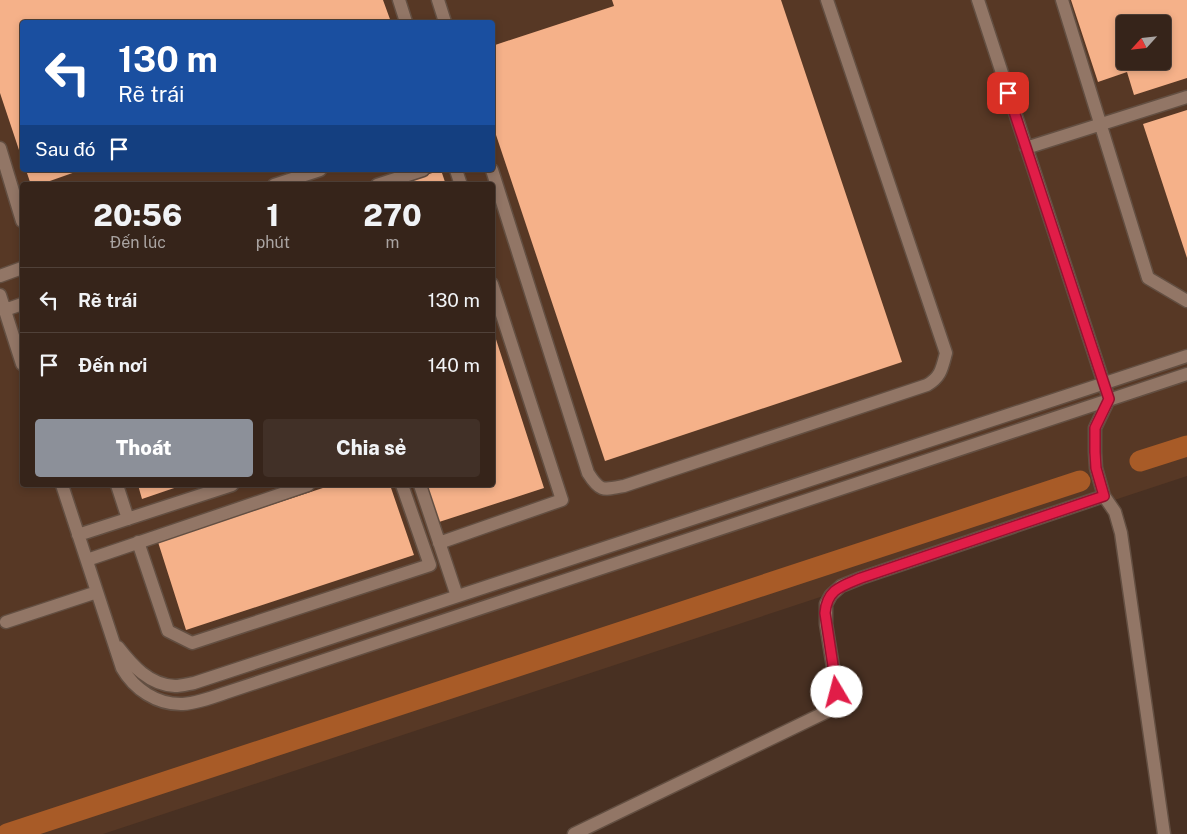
<!DOCTYPE html>
<html lang="vi">
<head>
<meta charset="utf-8">
<style>
  body { margin:0; font-family:"Public Sans",sans-serif; background:#413027; color:#f1f3f6; height:100vh; display:flex; flex-direction:column; font-size:19px; white-space:nowrap }
  * { box-sizing:border-box; margin:0 }
  p { font-size:16px; color:#aaa4a2 }
  .icon { flex:none; width:28px; height:28px; fill:none; stroke:currentColor; stroke-width:2; stroke-linecap:round; stroke-linejoin:round }
  .map { position:relative; flex:1; overflow:hidden }
  .side { position:absolute; left:20px; top:182px; width:475px; height:305px; display:flex; flex-direction:column; background:#36241a; border-radius:5px; box-shadow:0 2px 8px #0003,0 0 0 1px #504139 }
  .side>* { flex:none }
  .banner { position:absolute; left:20px; top:20px; width:475px; height:152px; border-radius:5px; box-shadow:0 2px 8px #0003,0 0 0 1px #504139; background:#1a4fa0; color:#fff; overflow:hidden }
  .needle { width:32px; rotate:243deg }
  .fabs { position:absolute; left:1116px; top:15px; display:grid; gap:10px }
  .fabs a { display:grid; place-items:center; width:55px; height:55px; border-radius:5px; background:#36241a; box-shadow:0 2px 8px #0003,0 0 0 1px #504139; font-size:25px }
  .pin { position:absolute; display:grid; place-items:center; width:42px; height:42px; color:#fff; margin:-21px; border-radius:10px; box-shadow:0 2px 8px #0006 }
  .me { position:absolute; width:55px; margin:-28px; rotate:352deg; stroke-linejoin:round; filter:drop-shadow(0 0 4px #0008) }
  .turn { display:flex; align-items:center; gap:18px; height:105px; padding:0 15px; font-size:22px }
  .turn .icon { width:65px; height:65px; stroke-width:2.5 }
  .turn b { display:block; font-size:35px; line-height:42px }
  .then { display:flex; align-items:center; height:48px; padding:0 15px; background:#0003; gap:10px; font-size:19px }
  .eta { display:flex; justify-content:space-evenly; align-items:center; height:85px; text-align:center }
  .eta b { font-size:30px; font-weight:800; line-height:35px }
  .action { display:flex; gap:10px; margin-top:auto; padding:10px 15px }
  .action a { flex:1; height:58px; border-radius:5px; background:#8c9099; color:#fff; font-size:20px; font-weight:800; line-height:58px; text-align:center }
  .action a+a { background:#413027; color:#f1f3f6 }
  ul { padding:0; list-style:none }
  li { display:flex; align-items:center; gap:15px; height:65px; padding:0 15px; border-top:1px solid #504139 }
  li div { flex:1 }
  li b { display:block; font-size:19px }
  li em { font-style:normal }
  .map>svg:first-child { display:block }
  .built { fill:#573825; fill-rule:evenodd }
  .lines { fill:none; stroke-linecap:round; stroke-linejoin:round }
  .canal { stroke:#a85b27; stroke-width:21 }
  .building { fill:#f5b189; fill-rule:evenodd }
  .minor-casing { stroke:#634f42; stroke-width:15 }
  .minor { stroke:#927666; stroke-width:12 }
  .route-casing { stroke:#92132f; stroke-width:12 }
  .route { stroke:#e11d48; stroke-width:9 }
</style>
</head>
<body>
<div class="map">
<svg width="1187" height="834" viewBox="0 0 1187 834">
  <rect width="100%" height="100%" fill="#483022"/>
  <path class="built" d="M0,0H1187V476L103,834H0ZM22,22H492V170H22ZM1125,24H1162V61H1125ZM22,185H492V485H22Z"/>
  <g class="lines">
    <path class="canal" d="M1140,461L1187,446
      M7,834L1080,481"/>
  </g>
  <path class="building" d="M0,0H383L391,22H22V159L0,93Z
    M612,0H781L902,362L605,461L492,123V46L614,6Z
    M1071,0H1187V78L1134,95L1127,72L1098,82ZM1125,24H1162V61H1125Z
    M1187,110V258L1143,124Z
    M26,170H81L47,182L48,185H31Z
    M441,170L446,185H397Z
    M493,330L544,488L439,522L427,485H492Z
    M138,485H183L142,499Z
    M332,485H390L414,555L186,630L158,542Z"/>
  <g class="lines">
    <g class="minor-casing">
      <path id="minor" d="M399,0L406,22
        M438,0L445,22
        M978,0L1109,399L1095,428V452L1096,468L1104,496L1115,512L1121,533L1164,834
        M1062,0L1148,278L1187,301
        M0,148L22,221
        M1026,148L1187,97
        M456,170L461,185
        M492,170L588,473C600,492 603,490 624,486L927,385C941,377 942,368 946,353L827,0
        M274,185L320,170
        M377,185L423,170
        M0,276L22,268
        M0,295L22,364
        M5,310L22,304
        M62,485L122,668C134,689 157,705 183,704C197,703 211,698 225,693L1187,374
        M117,485L128,519
        M420,485L457,596
        M78,535L232,485
        M138,542L168,631L192,643L430,565L402,485
        M439,543L562,500L492,284
        M87,560L308,485
        M6,622L97,592
        M118,647C132,665 149,685 175,686C181,686 188,684 194,683L1187,356
        M574,834L826,712L833,707L837,701V692L826,624V604L831,595L841,586L861,578L1104,496"/>
    </g>
    <use href="#minor" class="minor"/>
  </g>
  <g class="lines">
    <g class="route-casing">
      <path id="route" d="M837,692L825,613C827,589 842,586 861,578L1104,496L1096,468L1095,452V428L1109,399L1008,93"/>
    </g>
    <use href="#route" class="route"/>
  </g>
</svg>
<div class="fabs">
<a><svg class="needle" viewBox="-14 -14 28 28"><path d="M0-13l5 13h-10z" fill="#e53935"/><path d="M0 13l5-13h-10z" fill="#aaa4a2"/></svg></a>
</div>
<div class="pin" style="left:1008px;top:93px;background:#d93025"><svg class="icon" aria-label="arrive" viewBox="0 0 24 24"><path d="M6 21V4h12l-3 4 3 4H6"/></svg></div>
<svg class="me" style="left:837px;top:692px" viewBox="-20 -20 40 40"><circle r="19" fill="#fff"/><path d="M0-13L10 11 0 6-10 11z" fill="#e11d48"/></svg>
<div class="banner">
<div class="turn"><svg class="icon" aria-label="left" viewBox="0 0 24 24"><path d="M17 20v-9H6M10 6l-5 5 5 5"/></svg><div><b>130 m</b>Rẽ trái</div></div>
<div class="then">Sau đó<svg class="icon" aria-label="arrive" viewBox="0 0 24 24"><path d="M6 21V4h12l-3 4 3 4H6"/></svg></div>
</div>
<section class="side">
<div class="eta">
<div><b>20:56</b><p>Đến lúc</p></div>
<div><b>1</b><p>phút</p></div>
<div><b>270</b><p>m</p></div>
</div>
<ul>
<li><svg class="icon" aria-label="left" viewBox="0 0 24 24"><path d="M17 20v-9H6M10 6l-5 5 5 5"/></svg><div><b>Rẽ trái</b></div><em>130 m</em></li>
<li><svg class="icon" aria-label="arrive" viewBox="0 0 24 24"><path d="M6 21V4h12l-3 4 3 4H6"/></svg><div><b>Đến nơi</b></div><em>140 m</em></li>
</ul>
<div class="action"><a>Thoát</a><a>Chia sẻ</a></div>
</section>
</div>
</body>
</html>
